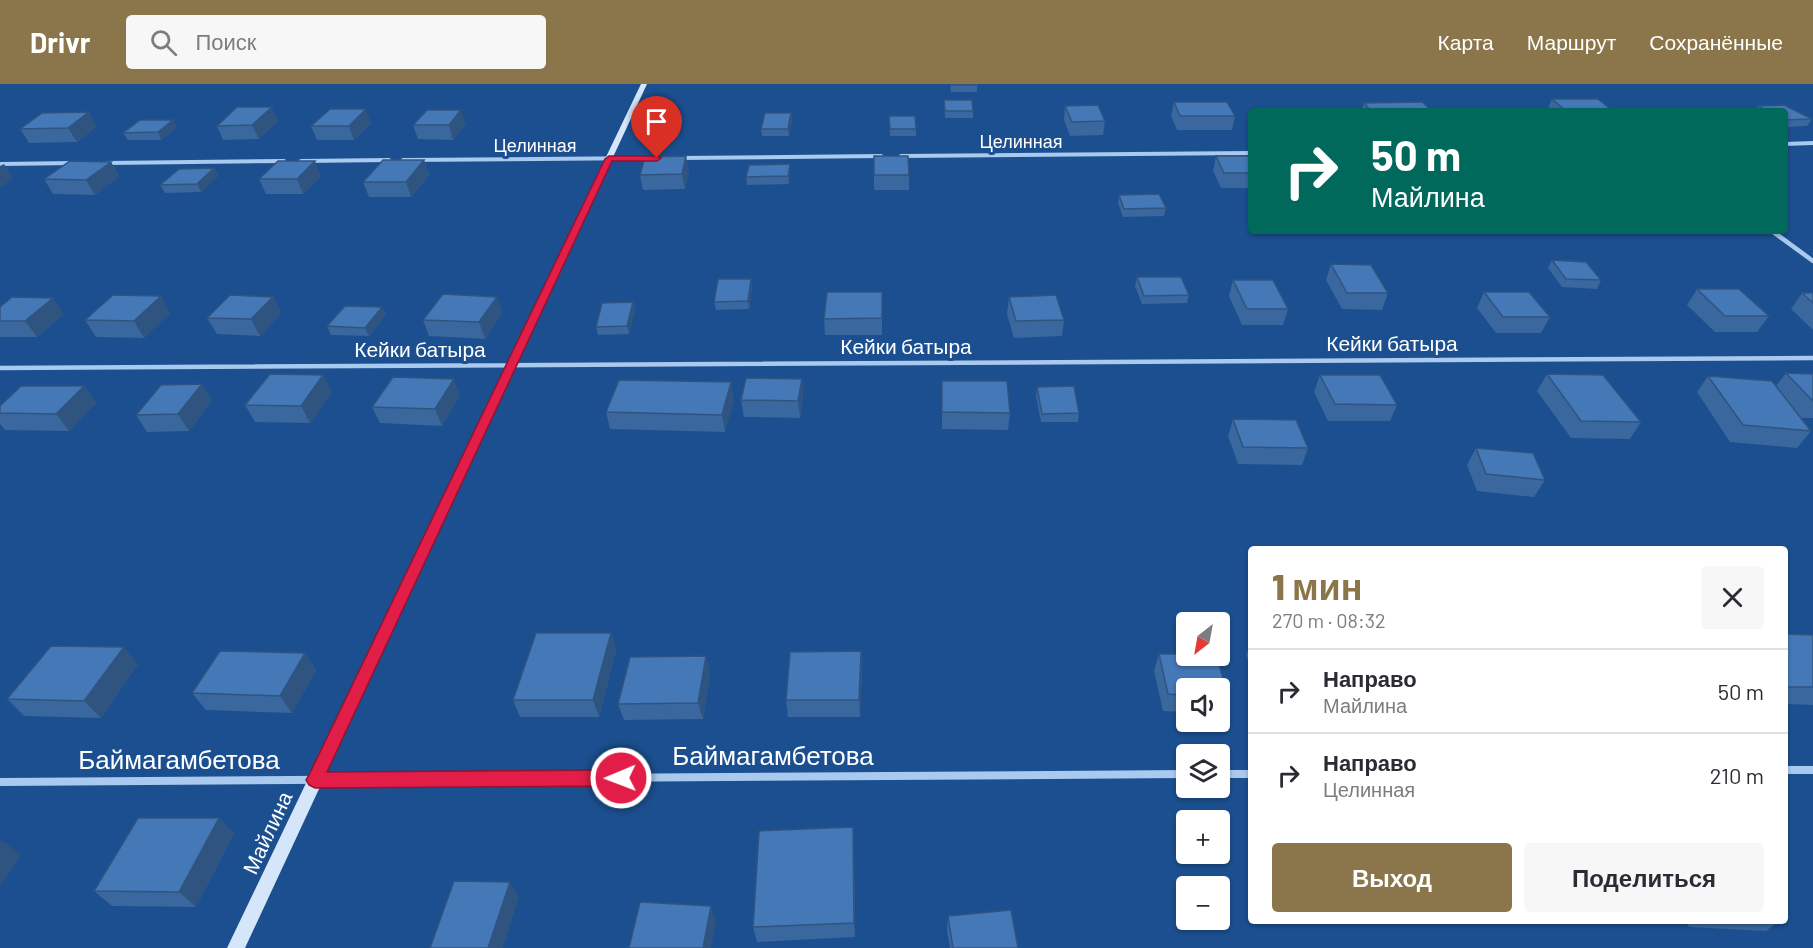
<!DOCTYPE html>
<html lang="ru">
<head>
<meta charset="utf-8">
<style>
  body { margin:0; font-family:Barlow,sans-serif; background:#f7f7f7; color:#2b2b33; height:100vh; display:flex; flex-direction:column; font-size:22px; white-space:nowrap }
  * { box-sizing:border-box; margin:0 }
  p { font-size:20px; color:#7c7c81 }
  .icon { flex:none; width:33px; height:33px; fill:none; stroke:currentColor; stroke-width:2; stroke-linecap:round; stroke-linejoin:round }
  .map { position:relative; flex:1; overflow:hidden }
  .panel { position:absolute; left:1248px; top:462px; width:540px; height:378px; display:flex; flex-direction:column; background:#fff; border-radius:6px; box-shadow:0 2px 4px #0004 }
  .panel>* { flex:none }
  .top-card { position:absolute; left:1248px; top:24px; width:540px; height:126px; border-radius:6px; box-shadow:0 2px 4px #0004; background:#00695c; color:#fff; overflow:hidden }
  .needle { width:39px; rotate:211deg }
  .buttons { position:absolute; left:1176px; top:528px; display:grid; gap:12px }
  .buttons a { display:grid; place-items:center; width:54px; height:54px; border-radius:6px; background:#fff; box-shadow:0 2px 4px #0004; font-size:30px }
  .pin { position:absolute; display:grid; place-items:center; width:51px; height:51px; color:#fff; margin:-62px -26px; border-radius:50% 50% 50% 0; rotate:-45deg; box-shadow:0 0 6px #0007 }
  .pin .icon { rotate:45deg }
  .me { position:absolute; width:66px; margin:-33px; rotate:269deg; stroke-linejoin:round; filter:drop-shadow(0 0 4px #0008) }
  .turn { display:flex; align-items:center; gap:21px; height:126px; padding:0 24px; font-size:27px }
  .turn .icon { width:78px; height:78px; stroke-width:2.5 }
  .turn b { display:block; font-size:42px; line-height:51px }
  .round { display:grid; place-items:center; flex:none; width:63px; height:63px; border-radius:6px; background:#f7f7f7 }
  .head { display:flex; align-items:center; justify-content:space-between; height:102px; padding:0 24px }
  h1 { font-size:36px; font-weight:800; line-height:45px; color:#8a764a }
  .cta { display:flex; gap:12px; margin-top:auto; padding:12px 24px }
  .cta a { flex:1; height:69px; border-radius:6px; background:#8a764a; color:#fff; font-size:24px; font-weight:800; line-height:69px; text-align:center }
  .cta a+a { background:#f7f7f7; color:#2b2b33 }
  ul { padding:0; list-style:none }
  li { display:flex; align-items:center; gap:18px; height:84px; padding:0 24px; border-top:2px solid #e1e1e2 }
  li div { flex:1 }
  li b { display:block; font-size:22px }
  li em { font-style:normal }
  header { display:flex; align-items:center; gap:36px; box-sizing:border-box; height:84px; padding:0 30px; background:#8a764a; color:#fff }
  header strong { font-size:28px }
  nav { display:flex; gap:33px; margin-inline-start:auto; font-size:21px }
  .search { width:420px; height:54px; background:#f7f7f7; display:flex; align-items:center; gap:15px; box-sizing:border-box; padding:0 21px; border-radius:6px; color:#7c7c81; font-size:22px }
  .map>svg:first-child { display:block }
  .lines { fill:none; stroke-linecap:round; stroke-linejoin:round }
  .street-far2 { stroke:#a9c9ee; stroke-width:4 }
  .street-far1 { stroke:#a9c9ee; stroke-width:4.5 }
  .street { stroke:#a9c9ee; stroke-width:8 }
  .secondary { fill:#d6e6fa; fill-rule:evenodd }
  .wall { fill:#3a679d }
  .shaded-wall { fill:#305480 }
  .building { fill:#4478b7; stroke:#305480; stroke-width:1.5 }
  .route { fill:#e11d48; stroke:#92132f; stroke-width:1.5 }
  .labels { text-anchor:middle; stroke-width:6; stroke-linejoin:round; paint-order:stroke }
  .far-street-label { font-size:18px; fill:#fff; stroke:#1b4f8f }
  .street-label { font-size:21px; fill:#fff; stroke:#1b4f8f }
  .near-street-label { font-size:26px; fill:#fff; stroke:#1b4f8f }
</style>
</head>
<body>
<header>
<strong>Drivr</strong>
<div class="search"><svg class="icon" aria-label="search" viewBox="0 0 24 24"><circle cx="10" cy="10" r="6"/><path d="M15 15l6 6"/></svg>Поиск</div>
<nav><a>Карта</a><a>Маршрут</a><a>Сохранённые</a></nav>
</header>
<div class="map">
<svg width="1813" height="864" viewBox="0 0 1813 864">
  <rect width="100%" height="100%" fill="#1b4f8f"/>
  <g class="lines">
    <path class="street-far2" d="M1785,60L1813,59
      M901,72L1251,69
      M679,74L881,72
      M403,76L653,74
      M301,77L389,76
      M106,79L284,77
      M0,80L74,79"/>
    <path class="street-far1" d="M1772,147L1813,177
      M0,284L1813,274"/>
    <path class="street" d="M1785,686H1813
      M1220,690H1251
      M0,698L1186,690"/>
    <path class="secondary" d="M641,0H647L245,864H227Z"/>
  </g>
  <path class="wall" d="M950,0H977V8H951Z
    M1552,15L1613,27H1547Z
    M944,16L973,27V34H945Z
    M1174,18L1235,32L1232,46H1177L1171,32Z
    M1364,19L1432,27H1361Z
    M1784,21L1812,35L1807,42L1785,43V27H1755L1758,22Z
    M1065,22L1105,37L1103,51L1070,52L1064,36Z
    M791,29L792,36L789,52H762L761,45Z
    M889,32L916,45V52H890Z
    M278,37L259,55L223,56L217,42Z
    M371,39L354,56H317L311,42Z
    M466,40L453,56L418,55L413,41Z
    M97,42L77,58L29,59L20,45Z
    M177,43L161,56H128L123,49Z
    M874,72L909,91V106H874Z
    M1216,72H1251V104H1221L1213,87Z
    M424,76L429,91L411,113H369L363,98Z
    M111,78L119,92L95,111L53,110L44,95Z
    M790,80V88L789,100L747,101L746,93Z
    M214,84L218,92L201,108L165,109L160,101Z
    M689,87L685,105L643,106L640,91Z
    M321,92L303,110H266L259,95Z
    M1119,111L1166,124L1164,132L1123,133L1118,119Z
    M1552,176L1601,196L1597,205L1562,203L1548,184Z
    M1331,180L1388,209L1382,226L1342,225L1326,196Z
    M1137,193L1189,211L1187,219L1142,220L1135,202Z
    M751,195L752,203L749,225L716,226L714,218Z
    M1233,196L1288,225L1283,241H1242L1229,212Z
    M1697,205L1769,232L1757,248H1715L1687,221Z
    M882,208V251H825L824,235Z
    M1484,208L1550,233L1541,249H1496L1477,224Z
    M1802,209H1813V246L1791,225Z
    M273,213L281,229L260,252L217,250L207,234Z
    M497,213L502,229L485,255L429,252L423,236Z
    M1009,213L1064,236L1062,252L1014,254L1007,230Z
    M633,218L635,227L629,250L598,251L596,243Z
    M0,223L64,230L37,253H0Z
    M382,223L386,231L369,252L331,251L327,242Z
    M170,229L144,254L96,253L85,236Z
    M1786,289L1813,290V334H1801L1811,347L1797,364L1730,358L1697,308L1708,292L1776,302Z
    M1547,290L1641,338L1630,355L1571,354L1537,307Z
    M1320,291L1397,321L1390,337H1328L1314,308Z
    M802,295L803,312L800,334L744,333L741,316Z
    M942,297L1010,329L1008,346L942,345Z
    M84,302L96,319L69,347L5,346L0,340V322Z
    M1037,303L1079,329L1078,338H1041L1036,312Z
    M332,308L310,339L255,338L245,321Z
    M460,311L442,342L380,339L372,323Z
    M734,315L725,348L610,345L606,328Z
    M212,316L189,347L147,348L136,331Z
    M1233,335L1308,364L1302,381L1238,380L1228,352Z
    M1476,364L1545,396L1534,413L1477,407L1467,381Z
    M611,549L616,566L599,633H520L513,616Z
    M1785,550L1813,551V621L1785,620Z
    M1251,557V586L1246,571Z
    M861,567L862,584L860,633H788L786,616Z
    M305,569L316,586L292,629L206,626L192,609Z
    M1159,570H1186V572H1217L1227,611L1221,628H1220V604H1186V628L1163,627L1154,587Z
    M138,580L101,634L24,632L7,615Z
    M710,589L703,635L624,636L618,620Z
    M853,743L854,759L855,853L757,858L753,843Z
    M234,749L196,823L112,822L94,807Z
    M948,832L1018,864H950L947,847Z
    M1686,837H1779L1766,847L1689,843Z"/>
  <path class="shaded-wall" d="M272,23L278,37L259,55L252,41Z
    M366,25L371,39L354,56L349,42Z
    M461,26L466,40L453,56L449,41Z
    M89,28L97,42L77,58L68,44Z
    M791,29L792,36L789,52L788,45Z
    M173,36L177,43L161,56L158,48Z
    M686,72L689,87L685,105L682,90Z
    M424,76L429,91L411,113L406,98Z
    M315,77L321,92L303,110L297,95Z
    M111,78L119,92L95,111L86,96Z
    M4,80L13,94L0,104V82Z
    M790,80V88L789,100L788,92Z
    M214,84L218,92L201,108L197,100Z
    M751,195L752,203L749,225L748,217Z
    M161,212L170,229L144,254L134,237Z
    M273,213L281,229L260,252L251,235Z
    M497,213L502,229L485,255L479,238Z
    M53,214L64,230L37,253L25,237Z
    M633,218L635,227L629,250L627,242Z
    M382,223L386,231L369,252L365,244Z
    M323,291L332,308L310,339L301,322Z
    M454,295L460,311L442,342L435,325Z
    M802,295L803,312L800,334L798,317Z
    M731,298L734,315L725,348L722,331Z
    M202,300L212,316L189,347L178,330Z
    M84,302L96,319L69,347L56,330Z
    M611,549L616,566L599,633L593,616Z
    M124,563L138,580L101,634L84,617Z
    M861,567L862,584L860,633L859,616Z
    M305,569L316,586L292,629L280,612Z
    M706,572L710,589L703,635L698,619Z
    M219,734L234,749L196,823L179,808Z
    M853,743L854,759L855,853L854,839Z
    M2,756L21,772L0,802V758Z
    M510,798L519,813L503,864H488Z
    M711,822L716,837L711,864H703Z"/>
  <path class="building" d="M951,0H977V1H951Z
    M1552,15H1598L1613,27H1566Z
    M944,16H972L973,27H945Z
    M1174,18H1227L1235,32H1180Z
    M1422,18L1432,27H1371L1364,19Z
    M1098,21L1105,37L1072,38L1065,22Z
    M1784,21L1812,35L1785,36V27H1767L1758,22Z
    M237,23H272L252,41L217,42Z
    M330,25H366L349,42H311Z
    M427,26H461L449,41H413Z
    M89,28L68,44L20,45L42,29Z
    M765,29H791L788,45H761Z
    M889,32H915L916,45H890Z
    M140,36H173L158,48L123,49Z
    M686,72L682,90L640,91L645,73Z
    M874,72H908L909,91H874Z
    M1216,72H1251V89H1224Z
    M383,76H424L406,98H363Z
    M70,77L111,78L86,96L44,95Z
    M278,77H315L297,95H259Z
    M790,80L788,92L746,93L749,81Z
    M214,84L197,100L160,101L179,85Z
    M1159,110L1166,124L1124,125L1119,111Z
    M1552,176L1586,178L1601,196L1566,195Z
    M1331,180L1371,181L1388,209H1347Z
    M1137,193H1181L1189,211L1144,212Z
    M718,195H751L748,217L714,218Z
    M1233,196H1273L1288,225H1247Z
    M1697,205H1739L1769,232H1725Z
    M827,208H882V234L824,235Z
    M1484,208H1529L1550,233H1503Z
    M1802,209H1813V219Z
    M443,210L497,213L479,238L423,236Z
    M113,211L161,212L134,237L85,236Z
    M230,211L273,213L251,235L207,234Z
    M1056,211L1064,236L1016,237L1009,213Z
    M12,213L53,214L25,237H0V223Z
    M633,218L627,242L596,243L602,219Z
    M345,222L382,223L365,244L327,242Z
    M1786,289L1813,290V317Z
    M270,290L323,291L301,322L245,321Z
    M1547,290L1603,291L1641,338L1581,337Z
    M1320,291H1380L1397,321L1335,320Z
    M1708,292L1772,297L1811,347L1743,341Z
    M393,293L454,295L435,325L372,323Z
    M746,294L802,295L798,317L741,316Z
    M619,296L731,298L722,331L606,328Z
    M942,297H1007L1010,329L942,328Z
    M202,300L178,330L136,331L161,301Z
    M21,302H84L56,330L0,329V322Z
    M1074,302L1079,329L1042,330L1037,303Z
    M1233,335L1296,336L1308,364L1243,363Z
    M1476,364L1533,369L1545,396L1486,390Z
    M536,549H611L593,616H513Z
    M1785,550L1813,551V603H1785Z
    M51,562L124,563L84,617L7,615Z
    M220,567L305,569L280,612L192,609Z
    M861,567L859,616H786L790,568Z
    M1159,570H1186V572H1217L1227,611H1220V604H1186V611L1168,610Z
    M706,572L698,619L618,620L630,573Z
    M138,734H219L179,808L94,807Z
    M853,743L854,839L753,843L759,747Z
    M454,797L510,798L488,864H430Z
    M640,818L711,822L703,864H629Z
    M1011,826L1018,864H953L948,832Z"/>
  <path class="route" d="M609,72H657L661,74L657,77H612L327,688L621,686L627,688L630,694L627,699L621,702L315,704L309,701L306,696L309,691L605,75Z"/>
  <g class="labels">
    <g class="far-street-label">
      <text x="1021" y="64">Целинная</text>
      <text x="535" y="68">Целинная</text>
    </g>
    <g class="street-label">
      <text x="1392" y="267">Кейки батыра</text>
      <text x="906" y="270">Кейки батыра</text>
      <text x="420" y="273">Кейки батыра</text>
      <text transform="translate(268 749) rotate(-65)" y="7">Майлина</text>
    </g>
    <g class="near-street-label">
      <text x="773" y="681">Баймагамбетова</text>
      <text x="179" y="685">Баймагамбетова</text>
    </g>
  </g>
</svg>
<div class="buttons">
<a><svg class="needle" viewBox="-14 -14 28 28"><path d="M0-13l5 13h-10z" fill="#e53935"/><path d="M0 13l5-13h-10z" fill="#7c7c81"/></svg></a>
<a><svg class="icon" aria-label="sound" viewBox="0 0 24 24"><path d="M4 9h4l5-4v14l-5-4H4zM17 9q2 3 0 6"/></svg></a>
<a><svg class="icon" aria-label="layers" viewBox="0 0 24 24"><path d="M12 4l9 5-9 5-9-5zM3 14l9 5 9-5"/></svg></a>
<a>+</a>
<a>−</a>
</div>
<div class="pin" style="left:657px;top:74px;background:#d93025"><svg class="icon" aria-label="arrive" viewBox="0 0 24 24"><path d="M6 21V4h12l-3 4 3 4H6"/></svg></div>
<svg class="me" style="left:621px;top:694px" viewBox="-20 -20 40 40"><circle r="17" fill="#e11d48" stroke="#fff" stroke-width="3"/><path d="M0-11L8 9 0 5-8 9z" fill="#fff"/></svg>
<div class="top-card">
<div class="turn"><svg class="icon" aria-label="right" viewBox="0 0 24 24"><path d="M7 20v-9h11M14 6l5 5-5 5"/></svg><div><b>50 m</b>Майлина</div></div>
</div>
<section class="panel">
<div class="head"><div><h1>1 мин</h1><p>270 m · 08:32</p></div><a class="round"><svg class="icon" aria-label="close" viewBox="0 0 24 24"><path d="M6 6l12 12M18 6L6 18"/></svg></a></div>
<ul>
<li><svg class="icon" aria-label="right" viewBox="0 0 24 24"><path d="M7 20v-9h11M14 6l5 5-5 5"/></svg><div><b>Направо</b><p>Майлина</p></div><em>50 m</em></li>
<li><svg class="icon" aria-label="right" viewBox="0 0 24 24"><path d="M7 20v-9h11M14 6l5 5-5 5"/></svg><div><b>Направо</b><p>Целинная</p></div><em>210 m</em></li>
</ul>
<div class="cta"><a>Выход</a><a>Поделиться</a></div>
</section>
</div>
</body>
</html>
